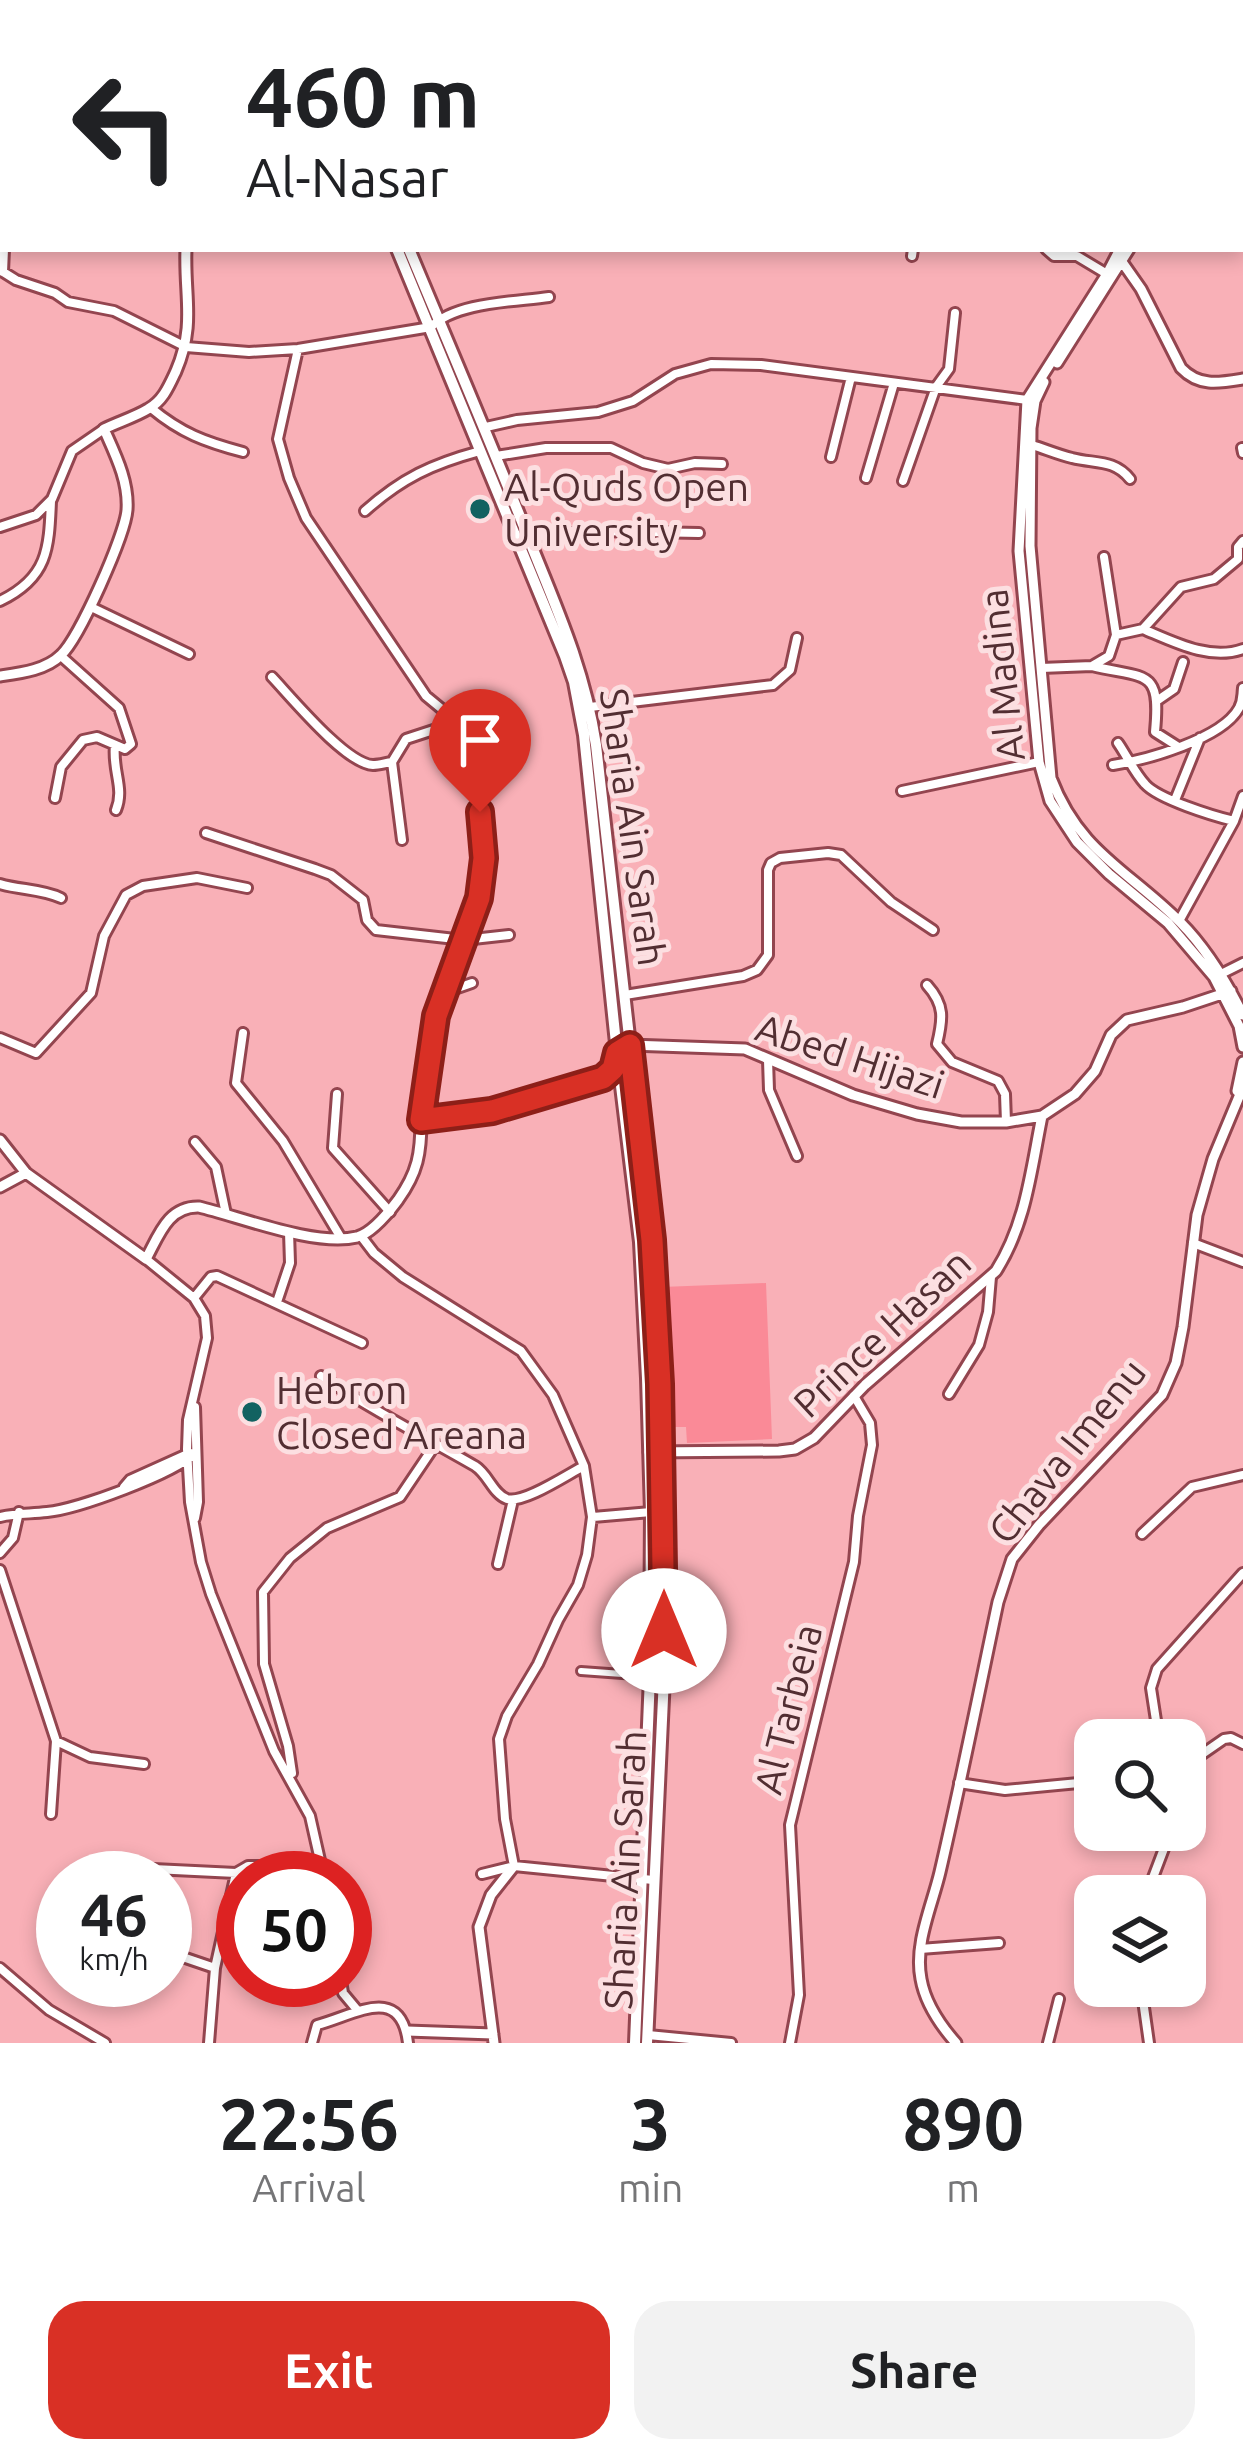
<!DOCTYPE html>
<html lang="en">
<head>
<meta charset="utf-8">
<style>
  body { margin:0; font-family:Ubuntu,sans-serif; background:#f2f2f2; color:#202124; height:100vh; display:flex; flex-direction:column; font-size:45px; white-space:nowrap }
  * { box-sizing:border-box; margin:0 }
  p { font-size:39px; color:#757577 }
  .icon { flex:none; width:66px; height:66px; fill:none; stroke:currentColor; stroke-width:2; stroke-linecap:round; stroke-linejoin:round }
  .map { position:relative; height:2043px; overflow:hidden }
  .details { display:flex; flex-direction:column; background:#fff; flex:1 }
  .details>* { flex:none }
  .top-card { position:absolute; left:0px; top:0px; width:1245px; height:252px; box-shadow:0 6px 18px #0003; background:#fff; color:#202124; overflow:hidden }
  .fabs { position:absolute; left:1074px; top:1719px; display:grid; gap:24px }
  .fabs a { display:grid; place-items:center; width:132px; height:132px; border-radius:24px; background:#fff; box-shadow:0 6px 18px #0003; font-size:60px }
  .speed { position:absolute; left:36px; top:1851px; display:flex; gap:24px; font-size:60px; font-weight:700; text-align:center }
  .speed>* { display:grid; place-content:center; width:156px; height:156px; border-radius:50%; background:#fff; box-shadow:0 6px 18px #0003; line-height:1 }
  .speed small { font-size:30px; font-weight:400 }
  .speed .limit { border:18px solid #d22; background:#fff; color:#111 }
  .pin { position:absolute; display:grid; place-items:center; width:102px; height:102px; color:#fff; margin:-123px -51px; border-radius:50% 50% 50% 0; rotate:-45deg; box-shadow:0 0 12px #0007 }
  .pin .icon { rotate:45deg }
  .me { position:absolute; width:132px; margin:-66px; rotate:0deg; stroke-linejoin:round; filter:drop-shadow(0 0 9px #0008) }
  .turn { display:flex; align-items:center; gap:42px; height:252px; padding:0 48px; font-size:54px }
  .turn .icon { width:156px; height:156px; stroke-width:2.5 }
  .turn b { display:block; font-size:84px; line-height:102px }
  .eta { display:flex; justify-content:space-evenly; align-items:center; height:204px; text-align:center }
  .eta b { font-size:72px; font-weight:700; line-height:84px }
  .cta { display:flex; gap:24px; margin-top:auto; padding:24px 48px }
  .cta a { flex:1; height:138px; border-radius:36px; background:#d93025; color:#fff; font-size:48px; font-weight:700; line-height:138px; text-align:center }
  .cta a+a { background:#f2f2f2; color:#202124 }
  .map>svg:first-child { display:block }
  .green { fill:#fa8a97 }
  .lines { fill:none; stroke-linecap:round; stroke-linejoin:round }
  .pedestrian-casing { stroke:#93454f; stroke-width:12 }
  .minor-casing { stroke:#93454f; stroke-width:14 }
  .tertiary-casing { stroke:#93454f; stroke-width:15 }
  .secondary-casing { stroke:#93454f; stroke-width:16 }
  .pedestrian { stroke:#fff; stroke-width:6 }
  .minor { stroke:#fff; stroke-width:8 }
  .tertiary { stroke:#fff; stroke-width:9 }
  .secondary { stroke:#fff; stroke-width:10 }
  .route-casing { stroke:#8d1f18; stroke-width:30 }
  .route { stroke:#d93025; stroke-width:21 }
  .poi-dot { fill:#126261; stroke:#fcdfe1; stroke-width:4.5 }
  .labels { text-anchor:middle; stroke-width:10; stroke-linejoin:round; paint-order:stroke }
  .poi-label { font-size:39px; fill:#522e32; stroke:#fcdfe1; text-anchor:start }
  .street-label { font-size:39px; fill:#522e32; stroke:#fcdfe1 }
</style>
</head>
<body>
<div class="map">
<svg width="1243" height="2043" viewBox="0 0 1243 2043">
  <rect width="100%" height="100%" fill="#f9b0b7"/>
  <path class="green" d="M766,1283L772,1439L687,1443L686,1427H668L662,1287Z"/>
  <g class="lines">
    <g class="pedestrian-casing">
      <path id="pedestrian" d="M581,1671L650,1676"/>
    </g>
    <g class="minor-casing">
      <path id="minor" d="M606,0L607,3
        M1184,3L1190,0
        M1242,76H1243
        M1046,249L1054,256H1077L1107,274
        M912,256L913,249
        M0,270L16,280L55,293L68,302L114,311L186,347L249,352L298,349L431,327C456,302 514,302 549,297
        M3,272L4,249
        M298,349L278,439L289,478L306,518L426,696L472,734L484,858L479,898L436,1016L421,1120
        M151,408C181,433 205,442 243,452
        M486,427L517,420L598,412L633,401L675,374L711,364L761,365L1027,400
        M1032,445C1045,449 1059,455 1072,458C1095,464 1114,459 1130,479
        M1242,448L1243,453
        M496,456L546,448H611L643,463L668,469L695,463L722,464
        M831,457L851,377
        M866,478L894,383
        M903,481L936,387L949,369L955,313
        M365,511C402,478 432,464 480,451
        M0,527L36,515L52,499L72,451L104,429
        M528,537L597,531L699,533
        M0,601C48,578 49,549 51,501
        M91,607L189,654
        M1143,629C1174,642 1210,661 1243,649
        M1116,635L1143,629L1181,587L1214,579L1238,559V547L1243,541
        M1092,666C1147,679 1161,668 1155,732L1177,746
        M1041,668L1092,666L1109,656L1116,635L1104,557
        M272,677C291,697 346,764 373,765C379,765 385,763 392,762L406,739L455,723
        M1158,700L1174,689L1183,662
        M590,707L773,685L790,670L797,638
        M1118,743C1127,756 1134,772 1145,784C1158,799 1213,816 1234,821
        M115,745C112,771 125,788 116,810
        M392,762L402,840
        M1113,765C1146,760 1222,739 1239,708C1243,700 1242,697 1243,688
        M902,791L1039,762
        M55,798L61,767L83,740L97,737L125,749L131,744L119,708L61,656
        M1175,800L1200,738
        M206,833L315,869L331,875L363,900L367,920L376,930L464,940L509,935
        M0,884C20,890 42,889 61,898
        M1179,921L1234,821L1243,796
        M1215,977L1243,963
        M927,985C945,1005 943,1019 937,1044L952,1062L998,1081L1005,1094L1006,1122
        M446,988L452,990L472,983
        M625,995L743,976L757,970L768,955V870L771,863L780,858L828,853L841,855L891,902L933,930
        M243,1033L236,1083L283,1141L341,1238
        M0,1038L36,1053L91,993L104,936L126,895L143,886L197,878L247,888
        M768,1060L769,1090L797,1156
        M337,1094L333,1148L390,1212
        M195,1142L216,1167L226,1214
        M361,1236L374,1253L403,1277L521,1351L553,1395L584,1466L592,1517L587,1555L578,1585L558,1620L538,1664L507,1716L499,1739L505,1819L514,1866
        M1193,1243L1243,1262
        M146,1259L194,1298L205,1316L207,1338L188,1420L187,1449L190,1502L201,1562L211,1594L274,1751L310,1816L324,1878
        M194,1298L211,1277L217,1276L362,1343
        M277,1302L290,1263L289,1232
        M321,1376C370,1409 423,1436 475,1466C488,1474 493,1494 507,1499C524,1504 568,1474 584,1466
        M949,1394L979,1345L988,1312L991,1277
        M124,1487L130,1480L190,1453
        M0,1517C16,1513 30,1514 47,1512C78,1509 174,1474 195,1453
        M593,1517L651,1512
        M195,1518L198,1502L195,1407
        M1142,1534L1192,1487L1243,1475
        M0,1553L13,1538L19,1512
        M498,1564L513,1500
        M0,1570L56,1741L51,1814
        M1159,1740L1151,1688L1157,1669L1243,1573
        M56,1741L90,1757L144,1764
        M1185,1766L1224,1739L1231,1738L1243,1744
        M292,1773L288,1746L264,1664L263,1592L290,1558L327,1528L400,1497L435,1445
        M959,1783L1005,1790L1089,1782
        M112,1867L236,1873
        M482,1874L514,1866L653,1880
        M1146,1896L1171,1830
        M920,1949L999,1943
        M165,1951L215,1968
        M0,1968L49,2010L105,2043
        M341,1980L343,1993L358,2011
        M1141,1986L1149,2043
        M648,2035L731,2043
        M209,2043L215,1968L236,1873L248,1866H322
        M312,2043L317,2025C355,2015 401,1983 408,2043
        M790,2043L799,1995L790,1825L854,1562L858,1516L872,1445L870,1423L854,1396
        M1048,2043L1059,1999"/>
    </g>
    <g class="tertiary-casing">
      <path id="tertiary" d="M1105,0L1107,3
        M1117,0L1119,3
        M197,3V0
        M1120,249L1107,274L1027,400L1019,551L1039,762L1050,801L1077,842L1109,874L1168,923L1214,977L1239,1026L1243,1047
        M1120,259L1141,289L1181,368C1199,387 1219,383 1243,379
        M1057,363L1129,249
        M1044,382L1035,401L1031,428L1030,546L1051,778C1079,852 1128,870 1180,922C1207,949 1226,981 1243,1015
        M0,676C21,673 46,670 61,655C80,637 125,535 127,510C129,481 115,454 104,429C118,422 135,417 148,409C163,401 169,386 176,371C196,324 184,297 186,249
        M626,1048L630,1045L745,1049L853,1095L917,1114L961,1122H1006L1042,1116L1075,1094L1095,1071L1111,1035L1127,1020L1183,1007L1231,991
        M1237,1091L1243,1062
        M0,1140L26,1173L146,1259C159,1235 168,1206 199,1207C241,1217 315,1247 357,1237C372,1233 389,1212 398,1200C418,1172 421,1153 421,1120L498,1110L603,1078L613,1069L615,1059
        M0,1187L26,1173
        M649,1452L779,1451L795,1449L814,1438L865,1385L996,1271C1026,1224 1031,1170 1042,1116
        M407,2031L493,2034
        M494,2043L479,1927L491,1895L514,1866
        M956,2043C941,2026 925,2002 921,1979C914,1944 932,1906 940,1872C961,1782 979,1692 998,1602L1012,1559L1039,1525L1162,1395L1176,1363L1183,1327L1197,1215L1213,1159L1243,1087"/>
    </g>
    <g class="secondary-casing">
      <path id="secondary" d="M276,0L278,3
        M290,0L292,3
        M397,249L565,656L574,682L584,735L617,1053L640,1242L647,1378L651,1512L650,1676L635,2043
        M409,249C449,345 490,440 528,537C557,609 584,668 596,745L652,1240L660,1384L664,1677L647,2043"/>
    </g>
    <use href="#pedestrian" class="pedestrian"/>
    <use href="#minor" class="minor"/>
    <use href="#tertiary" class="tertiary"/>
    <use href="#secondary" class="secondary"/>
  </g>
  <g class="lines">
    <g class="route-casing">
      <path id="route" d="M480,812L484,858L479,898L436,1016L421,1120L492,1111L603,1078L613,1069L617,1053L630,1045L652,1240L660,1384L664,1631"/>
    </g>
    <use href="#route" class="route"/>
  </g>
  <g class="poi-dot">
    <circle cx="480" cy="509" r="12"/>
    <circle cx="252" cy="1412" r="12"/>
  </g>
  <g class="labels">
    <g class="poi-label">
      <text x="504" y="501">Al-Quds Open<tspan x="504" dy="45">University</tspan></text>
      <text x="276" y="1404">Hebron<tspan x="276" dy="45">Closed Areana</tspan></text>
    </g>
    <g class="street-label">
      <text transform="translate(1002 675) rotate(-96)" y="14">Al Madina</text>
      <text transform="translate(633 827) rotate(82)" y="14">Sharia Ain Sarah</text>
      <text transform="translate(850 1056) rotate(18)" y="14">Abed Hijazi</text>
      <text transform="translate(882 1333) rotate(-43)" y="14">Prince Hasan</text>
      <text transform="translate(1067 1451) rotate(-51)" y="14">Chava Imenu</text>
      <text transform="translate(788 1709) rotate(-76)" y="14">Al Tarbeia</text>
      <text transform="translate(625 1870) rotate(-87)" y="14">Sharia Ain Sarah</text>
    </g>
  </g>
</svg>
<div class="fabs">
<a><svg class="icon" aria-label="search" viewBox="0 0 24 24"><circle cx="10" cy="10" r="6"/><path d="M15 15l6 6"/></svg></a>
<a><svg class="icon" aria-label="layers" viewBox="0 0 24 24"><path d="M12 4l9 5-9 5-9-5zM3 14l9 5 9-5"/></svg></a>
</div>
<div class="speed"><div>46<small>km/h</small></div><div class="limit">50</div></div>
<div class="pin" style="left:480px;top:812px;background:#d93025"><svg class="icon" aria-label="arrive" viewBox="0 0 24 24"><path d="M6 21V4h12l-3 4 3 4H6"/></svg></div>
<svg class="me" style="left:664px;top:1631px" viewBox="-20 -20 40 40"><circle r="19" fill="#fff"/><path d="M0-13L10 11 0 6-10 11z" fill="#d93025"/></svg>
<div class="top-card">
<div class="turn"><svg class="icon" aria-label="left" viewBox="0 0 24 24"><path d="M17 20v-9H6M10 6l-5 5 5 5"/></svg><div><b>460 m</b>Al-Nasar</div></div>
</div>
</div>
<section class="details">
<div class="eta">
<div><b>22:56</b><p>Arrival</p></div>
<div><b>3</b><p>min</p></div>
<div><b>890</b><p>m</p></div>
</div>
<div class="cta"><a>Exit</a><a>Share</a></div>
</section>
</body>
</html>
